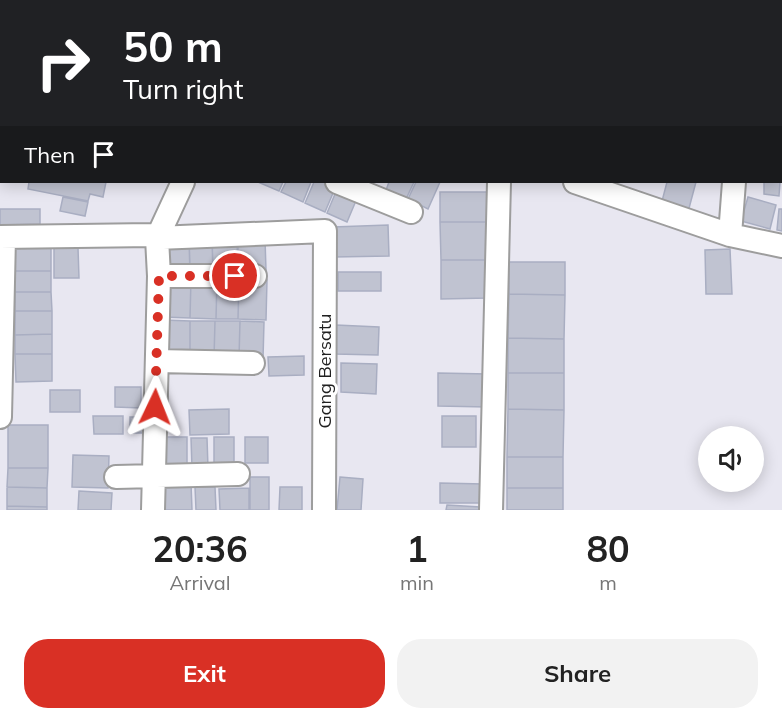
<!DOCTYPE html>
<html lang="en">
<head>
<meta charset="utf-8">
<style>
  body { margin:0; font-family:Mulish,sans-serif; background:#f2f2f2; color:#222; height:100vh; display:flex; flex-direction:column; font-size:22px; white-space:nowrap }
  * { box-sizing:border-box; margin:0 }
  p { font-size:20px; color:#767676 }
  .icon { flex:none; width:33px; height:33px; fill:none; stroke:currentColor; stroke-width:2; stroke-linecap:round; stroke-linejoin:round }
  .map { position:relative; height:510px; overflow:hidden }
  .details { display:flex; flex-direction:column; background:#fff; flex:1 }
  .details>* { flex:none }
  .banner { position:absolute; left:0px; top:0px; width:783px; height:183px; box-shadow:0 3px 15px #0003; background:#202124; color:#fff; overflow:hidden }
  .buttons { position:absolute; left:698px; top:426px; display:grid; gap:12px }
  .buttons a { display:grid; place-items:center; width:66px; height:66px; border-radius:50%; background:#fff; box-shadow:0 3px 15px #0003; font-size:30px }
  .pin { position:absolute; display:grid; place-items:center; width:51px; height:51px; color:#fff; margin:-26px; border:3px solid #fff; border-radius:50%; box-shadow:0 2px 6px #0007 }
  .me { position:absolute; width:66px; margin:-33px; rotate:2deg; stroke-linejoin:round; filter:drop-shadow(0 0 4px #0008) }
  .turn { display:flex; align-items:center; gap:21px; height:126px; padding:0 24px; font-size:27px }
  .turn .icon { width:78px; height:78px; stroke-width:2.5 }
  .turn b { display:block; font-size:42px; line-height:51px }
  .then { display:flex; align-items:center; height:57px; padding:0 24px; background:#0003; gap:12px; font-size:22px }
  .eta { display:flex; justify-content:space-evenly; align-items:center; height:102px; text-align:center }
  .eta b { font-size:36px; font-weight:700; line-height:42px }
  .button { display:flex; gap:12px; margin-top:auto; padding:12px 24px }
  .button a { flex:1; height:69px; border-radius:24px; background:#d93025; color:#fff; font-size:24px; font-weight:700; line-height:69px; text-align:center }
  .button a+a { background:#f2f2f2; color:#222 }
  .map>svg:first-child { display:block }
  .building { fill:#c0c3d1; stroke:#a9aec2; stroke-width:1.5 }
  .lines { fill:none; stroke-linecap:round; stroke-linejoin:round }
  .minor-casing { stroke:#9d9d9d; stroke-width:26 }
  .minor { stroke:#fff; stroke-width:22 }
  .route { stroke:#d93025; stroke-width:10; stroke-dasharray:0 18 }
  .labels { text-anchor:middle; stroke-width:6; stroke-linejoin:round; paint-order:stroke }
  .street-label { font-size:18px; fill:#202020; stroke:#fff }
</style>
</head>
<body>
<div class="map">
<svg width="782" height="510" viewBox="0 0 782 510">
  <rect width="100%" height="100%" fill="#e8e7f1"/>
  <path class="building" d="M29,182H106L103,197L90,194L88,201L28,189Z
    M258,182H283L279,191Z
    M286,182H311L303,202L281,192Z
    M314,182H326L336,186L325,212L305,203Z
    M389,182H414L406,199L386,190Z
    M416,182H440L428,209L408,199Z
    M667,182H696L688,212L661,205Z
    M764,182H780L779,196L764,194Z
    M338,187L358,196L347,222L327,213Z
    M440,192H487V222H440Z
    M63,197L88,202L85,216L60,211Z
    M748,197L776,205L770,229L741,221Z
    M0,209H40V224L0,225Z
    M779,209H782V231L777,230Z
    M440,222H487V260H441Z
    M388,225L389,256L334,257L333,227Z
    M189,239H212L213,273L190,266Z
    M189,239L190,274L164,267L163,240Z
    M212,239H237L238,274L213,268Z
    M238,239H265L266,270H238Z
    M51,240V271H14V241Z
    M54,248H78L79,278H54Z
    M730,249L732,294H706L705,250Z
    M441,260H487L488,298L441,299Z
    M509,262H565V295L509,294Z
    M14,271H51V292H15Z
    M338,272H381V291H338Z
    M164,278H191L190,318L163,317Z
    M191,278L217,279L216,319L190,318Z
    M217,279H239L238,319H216Z
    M239,279L267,280L266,320L238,319Z
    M15,292H51L52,311H15Z
    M509,294L565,295L564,339L508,338Z
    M15,311H52V334L15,335Z
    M163,320L190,321V358L162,357Z
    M190,321H215L214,358H190Z
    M215,321H240L239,358H214Z
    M240,321L264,322L263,359L239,358Z
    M336,325L379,327L378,355L335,354Z
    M52,334V354H15V335Z
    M508,338L564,339V373H508Z
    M15,354H52V381L16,382Z
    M304,356V375L269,376L268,357Z
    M341,363L377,364L376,394L341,392Z
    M438,373L488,374L487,407L438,406Z
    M508,373H564V410L508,409Z
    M115,387H141V408L115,407Z
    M50,390H80V412H50Z
    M229,409V434L190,435L189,410Z
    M508,409L564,410L563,457H507Z
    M93,416H123V434H94Z
    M442,416H476V447H442Z
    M130,417H150L151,433H130Z
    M8,425H48V468H8Z
    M164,437H187V473H165Z
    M214,437H234V464H214Z
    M245,437H268V463H245Z
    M191,438H207L208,468H192Z
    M73,455L109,456L108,488L72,487Z
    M507,457H563V488H507Z
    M8,468H48L47,488L7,487Z
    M250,477H269V510H250Z
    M340,477L363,479L361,510H337Z
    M191,483L192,510H164L163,484Z
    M440,483L483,484V503H440Z
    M7,487L47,488V507L7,506Z
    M195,487H215L216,510H196Z
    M280,487H302V510H279Z
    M249,488V510H220L219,489Z
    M507,488H563V510H507Z
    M79,491L112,493L111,510H78Z
    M447,505L480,507V510H446Z
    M7,506L47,507V510H7Z"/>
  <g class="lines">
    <g class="minor-casing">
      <path id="minor" d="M117,0L121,2
        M548,0L551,2
        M17,2L18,0
        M752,2V0
        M0,29L2,27
        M183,182L157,238L325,231L324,510
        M337,182L411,212
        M575,182L730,235L782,246
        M730,235L734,182
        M0,237L152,235L157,238L159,276L153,510
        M159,276H255
        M157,361L253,363
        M0,417L4,237
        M116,477L238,474
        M491,510L499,182"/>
    </g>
    <use href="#minor" class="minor"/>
  </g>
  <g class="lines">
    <path class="route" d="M155,407L159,276H235"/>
  </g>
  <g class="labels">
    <g class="street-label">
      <text transform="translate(325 371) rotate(-90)" y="6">Gang Bersatu</text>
    </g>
  </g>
</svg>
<div class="buttons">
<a><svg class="icon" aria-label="sound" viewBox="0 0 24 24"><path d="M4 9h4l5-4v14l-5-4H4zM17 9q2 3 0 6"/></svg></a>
</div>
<div class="pin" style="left:235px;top:276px;background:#d93025"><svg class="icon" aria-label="arrive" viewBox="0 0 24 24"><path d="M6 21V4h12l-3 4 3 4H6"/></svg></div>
<svg class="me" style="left:155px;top:407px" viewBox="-20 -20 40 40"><path d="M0-17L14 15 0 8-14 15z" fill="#d93025" stroke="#fff" stroke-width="4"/></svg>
<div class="banner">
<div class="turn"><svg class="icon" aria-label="right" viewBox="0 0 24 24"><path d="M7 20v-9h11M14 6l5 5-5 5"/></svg><div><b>50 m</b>Turn right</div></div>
<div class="then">Then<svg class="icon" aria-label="arrive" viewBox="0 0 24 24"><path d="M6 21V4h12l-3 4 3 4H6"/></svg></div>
</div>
</div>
<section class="details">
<div class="eta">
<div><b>20:36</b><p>Arrival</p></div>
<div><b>1</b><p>min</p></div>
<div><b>80</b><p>m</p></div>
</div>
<div class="button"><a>Exit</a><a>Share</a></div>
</section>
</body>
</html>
